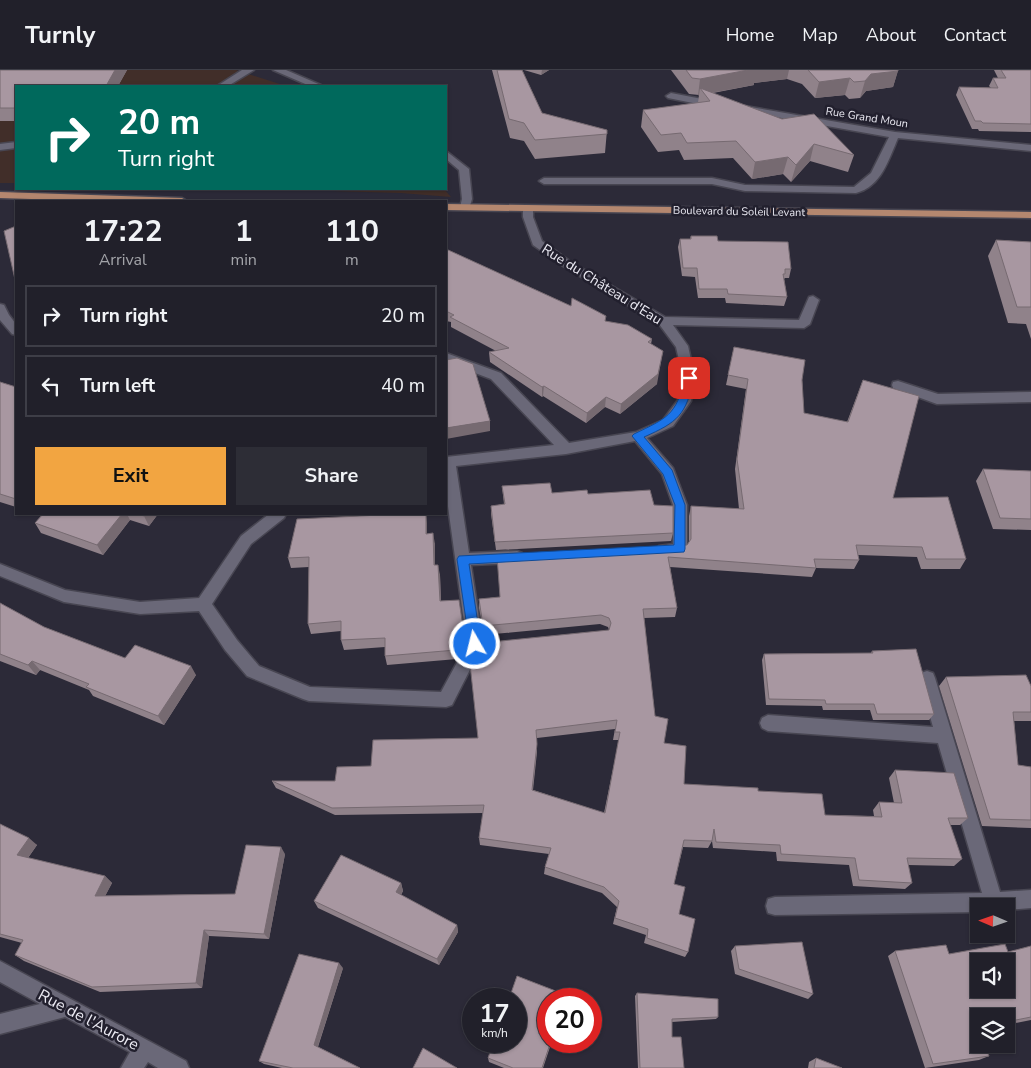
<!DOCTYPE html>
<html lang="en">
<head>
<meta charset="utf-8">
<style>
  body { margin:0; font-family:"Nunito Sans",sans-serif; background:#2d2d36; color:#f1f3f6; height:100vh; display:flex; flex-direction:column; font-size:19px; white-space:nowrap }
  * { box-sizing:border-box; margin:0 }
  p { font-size:16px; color:#a2a3a8 }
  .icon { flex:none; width:28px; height:28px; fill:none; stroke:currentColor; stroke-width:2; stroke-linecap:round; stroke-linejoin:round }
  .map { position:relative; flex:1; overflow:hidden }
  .drawer { position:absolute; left:15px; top:130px; width:432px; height:315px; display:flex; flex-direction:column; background:#21202a; border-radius:0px; box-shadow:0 1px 4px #0004,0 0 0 1px #3e3e47 }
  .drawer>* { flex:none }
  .banner { position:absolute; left:15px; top:15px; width:432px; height:105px; border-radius:0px; box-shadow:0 1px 4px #0004,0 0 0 1px #3e3e47; background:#00695c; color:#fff; overflow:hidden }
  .needle { width:32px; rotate:272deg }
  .tools { position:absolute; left:970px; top:828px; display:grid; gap:10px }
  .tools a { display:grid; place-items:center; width:45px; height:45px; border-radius:0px; background:#21202a; box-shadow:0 1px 4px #0004,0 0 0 1px #3e3e47; font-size:25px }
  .speed { position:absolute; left:462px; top:918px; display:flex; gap:10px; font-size:25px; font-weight:700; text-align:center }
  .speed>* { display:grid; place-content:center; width:65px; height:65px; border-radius:50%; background:#21202a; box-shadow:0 1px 4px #0004,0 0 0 1px #3e3e47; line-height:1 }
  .speed small { font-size:12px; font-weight:400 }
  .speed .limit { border:8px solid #d22; background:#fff; color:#111 }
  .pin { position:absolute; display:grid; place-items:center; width:42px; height:42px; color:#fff; margin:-21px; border-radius:10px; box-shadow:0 2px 8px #0006 }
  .me { position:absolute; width:55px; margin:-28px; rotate:352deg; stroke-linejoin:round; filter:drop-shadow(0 0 4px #0008) }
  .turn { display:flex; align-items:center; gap:18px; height:105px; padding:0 20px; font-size:22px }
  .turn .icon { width:65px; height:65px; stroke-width:2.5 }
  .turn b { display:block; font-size:35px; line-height:42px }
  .eta { display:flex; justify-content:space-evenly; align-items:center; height:85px; text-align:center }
  .eta b { font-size:30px; font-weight:700; line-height:35px }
  .button { display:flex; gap:10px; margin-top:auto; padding:10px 20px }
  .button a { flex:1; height:58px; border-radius:0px; background:#f2a541; color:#111; font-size:20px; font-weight:700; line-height:58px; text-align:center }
  .button a+a { background:#2d2d36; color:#f1f3f6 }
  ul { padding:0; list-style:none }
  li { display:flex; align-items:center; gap:15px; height:62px; margin:0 10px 8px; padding:0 10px; border:2px solid #3e3e47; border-radius:0px }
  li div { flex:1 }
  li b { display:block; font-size:19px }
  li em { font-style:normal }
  header { display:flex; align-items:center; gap:30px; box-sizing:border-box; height:70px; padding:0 25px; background:#21202a; border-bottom:1px solid #3e3e47 }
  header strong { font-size:24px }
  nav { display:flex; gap:28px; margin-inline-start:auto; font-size:18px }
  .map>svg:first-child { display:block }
  .education { fill:#412e29 }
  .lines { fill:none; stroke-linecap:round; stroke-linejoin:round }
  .minor-casing { stroke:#484652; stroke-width:3 }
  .major-casing { stroke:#484652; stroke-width:3 }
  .minor { fill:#6a6878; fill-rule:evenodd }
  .major { fill:#b4876f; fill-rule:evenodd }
  .wall { fill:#90828a; fill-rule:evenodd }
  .shaded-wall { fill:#766a71 }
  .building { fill:#a897a1; stroke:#766a71; fill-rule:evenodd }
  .route { fill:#1a73e8; stroke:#114b97 }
  .labels { text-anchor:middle; stroke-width:5; stroke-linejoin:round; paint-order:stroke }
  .far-street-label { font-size:11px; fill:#ebeaf3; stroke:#22202e }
  .street-label { font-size:14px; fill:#ebeaf3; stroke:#22202e }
  .near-street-label { font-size:16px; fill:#ebeaf3; stroke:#22202e }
</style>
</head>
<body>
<header>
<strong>Turnly</strong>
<nav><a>Home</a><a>Map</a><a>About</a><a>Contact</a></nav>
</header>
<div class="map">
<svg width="1031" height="998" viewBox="0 0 1031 998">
  <rect width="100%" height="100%" fill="#2c2a38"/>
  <path class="education" d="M0,0H236L286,16H16V113H0Z
    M263,119H444L451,127L401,123Z"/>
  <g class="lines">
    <g class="minor-casing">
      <path id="minor" d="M242,0H254L228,16H217Z
        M273,0H286L323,16H310Z
        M671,23L718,32L723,35L718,38L668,28L666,26Z
        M745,36L895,62L1031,75V81L898,68C889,89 881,117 856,123L745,121L712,114H544L539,111L544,108H712L745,115L854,117L871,103L889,67L742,41L740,39Z
        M16,72V78L0,80V74Z
        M446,81L469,99L472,129L469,139H461L460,137L462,129L459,100L446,89Z
        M528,136L533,139V147L542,171L571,192L665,247L799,250L809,227L813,226L819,230L810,254L804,258L673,255L688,276L695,308L691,331L673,356L647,368L673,398L687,435V479L685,483L664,486L659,484L657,480L659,476L673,474V435L662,404L635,371L566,384L456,396L469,483L517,481L522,483L524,487L522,491L517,493L471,495L483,574L452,635L446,637L309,631L303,629L247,606L225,580L199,541L140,544L64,532L0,506V494L65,520L140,532L199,528L241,466L269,444H286L284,448L251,474L212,534L237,570L259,596L310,617L441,622L467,574L446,422V387L554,375L491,309L446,292V283L501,303L569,373L636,362L663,350L678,330L683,308L676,277L659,254L563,196L533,175L523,147V139Z
        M0,234L4,235L9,245L16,254V265L12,264L0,250Z
        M898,311L938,324L1031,322V332L937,334L893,318L892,315L893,312Z
        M927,601L933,603L935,608L1000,822L1031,820V838L1006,840V836H979V842L775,845L768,843L766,836L768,829L775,827L982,823L938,673L768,661L762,658L760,653L762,648L768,645L933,657L919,608L921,603Z
        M0,891L186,991L189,998H158L148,992L144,998H121L130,982L65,947L0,964V944L40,934L0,912Z"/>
    </g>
    <g class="major-casing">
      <path id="major" d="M0,122L182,128L187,131H93L0,128Z
        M446,134L1031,142V148L446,140Z"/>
    </g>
    <use href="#minor" class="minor"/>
    <use href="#major" class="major"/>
  </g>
  <path class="wall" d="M0,0H127L118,16H16V51H0Z
    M492,0H522L542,43L607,60L605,83L535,89L524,71L510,68Z
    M524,0H549L541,5Z
    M671,0H898L893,17L866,21L860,28L849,29L845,25L815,28L802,14L787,9L754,13V15L713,23L854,85L848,102L810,91L791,112L783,104L752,109L733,88L684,90L679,80L658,82L641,57L643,40L698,33L699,25L689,24Z
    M994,0H1031V62L979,61L978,59H972L956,25L959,17L991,18L989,16L993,8H998Z
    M691,166L718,171L791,199L789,208H785L784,209L787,227L784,236L726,233L725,228H698L695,207L682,206L678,177L680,169H690Z
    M996,170L1031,172V269L1026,254L1008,253L988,186Z
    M446,179L571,236L605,251L652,269L651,274L657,314L620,344L605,337L586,353L543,326L542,327L490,292L489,282L496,281L451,257V252L446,251Z
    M734,277L802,310L804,343L847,352L863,310L893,428L966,489L960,499H921L917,487L858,485L859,490L854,499L816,498L812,507L670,497L677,538L675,547L644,548L655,646L664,673L684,714L758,721L825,745L874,746L873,740L879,732L894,733L889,708L895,700L968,748L960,755H950L962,789L954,796L908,795L912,813L905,819L853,816L849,795L777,791L776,782L713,778L712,771L708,778L683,777L674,814L679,844L688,882L685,887L644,873L646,865L613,854L617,837L602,823L544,804L545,797L549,784L480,775L479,768L483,743L335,745L276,718L272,711H335L371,696L478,668L609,560L608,557L600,554L484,565L479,538V529L500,527L687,475L689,473V446L691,436L739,439L735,399L746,319L726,315ZM615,659L613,670H619L604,743L533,720L537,682V668Z
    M0,312L16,317V437L0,432Z
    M983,399L1031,401V460L993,459L976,411Z
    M502,416L552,423L588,424L654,435L673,463L671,471L496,480L491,444V436L504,434Z
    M39,444H158L149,456L130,450L103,485L41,463L35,453L42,445Z
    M427,453V464L435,474V495L440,505L441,531L465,574L457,589L387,595L385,586V577L344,580L341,570V561L311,564L308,554L309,497L291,498L288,488Z
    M0,533L44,557L125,588L196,605L164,655L93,626L89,620L40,600L36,605L0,591Z
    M872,581L934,644L929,650H873L870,640H823L822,636L766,635L762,590L764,584L871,583Z
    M946,607L1031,616V651H1014L1018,695L1031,697V758L982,756L939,616Z
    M0,754L37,775L28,788L105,806L112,813L105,826L235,824L285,784L269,869L209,866L202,918L100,922L24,891L15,885L22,873L0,867Z
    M401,813L403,821L401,825L457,855L458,862L439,895L318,838L314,831Z
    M735,876L813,924L808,929L735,904L731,881Z
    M1031,876V950L1006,955V946H979V974L989,986L979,990L925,998L888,886L895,881L949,884L1008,882Z
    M343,898L318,977L360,998H282L264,994L259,991Z
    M517,906L566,925L565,929H549V971H552L543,998H504L489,992L488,988L494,971H516V929H509Z
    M637,923L718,947L716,949L672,952V967L684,998H638L635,926Z
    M816,988L842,998H808L809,992Z"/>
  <path class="shaded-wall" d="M115,0H127L118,16H106Z
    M542,0H549L541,5Z
    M748,0H789L787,9L754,13V15L705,24L700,18L699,25L698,26L700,9Z
    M898,1L893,17L866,21L860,28L865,11L871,4Z
    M850,8L845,25L815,28L819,12Z
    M814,74L810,91L791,112L796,95Z
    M788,87L783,104L752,109L755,92Z
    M663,281L657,314L620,344L621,334Z
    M544,316L543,326L542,327V317Z
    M606,327L605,337L586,353L587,343Z
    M490,351V361L446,369V358Z
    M122,444H127L130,450L103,485L97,475Z
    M145,444H158L149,456L144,446Z
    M426,444L427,453V474L426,464Z
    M433,463L435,474V506L434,495Z
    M438,495L440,505L441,541L440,531Z
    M464,564L465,574L457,589L456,580Z
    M32,591L40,600L36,605L28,595Z
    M191,596L196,605L164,655L158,646Z
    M29,768L37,775L25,792L17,785Z
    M281,777L285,784L269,869L264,864Z
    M105,806L112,813L102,832L95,826Z
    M401,813L403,821L398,829L396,822Z
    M457,855L458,862L439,895L437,889Z
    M204,860L209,866L202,918L196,913Z
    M339,893L343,898L317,979L314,975Z"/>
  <path class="building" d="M0,0H115L106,16H16V38H0Z
    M497,0H522L542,43L607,60V64L535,70L524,53L509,49Z
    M686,0H748L700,9L692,8Z
    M808,0H898V1L871,4L865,11L854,12L850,8L819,12Z
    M1001,0H1031V54L983,53L981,51H975L959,17L998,18L993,8H1006Z
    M700,18L782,49L814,44L854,85L814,74L796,95L788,87L755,92L736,71L687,73L681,63L661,65L643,40L710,31Z
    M16,156V214L4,161Z
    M691,166H717L718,171L788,172L791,199H785V204H783L787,227L728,224L727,219H699L697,198H683L680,169H691Z
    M996,170L1031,172V237H1017Z
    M446,179L571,236L572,228L606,246L605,251L628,255L652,269L648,272L663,281L658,304L621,334L606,327L587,343L544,316L542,317L489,282L509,278L450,247L454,245L446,241Z
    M734,277L805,290L802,310L804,343L848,352L863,310L919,326L893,428L948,427L966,489H926L922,477L856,475L859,490L814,489L816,498L668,487L677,538L643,539L655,646L668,649L664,673L686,676L684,714L758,718V721L822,724L825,745L882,747L879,732L902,733L895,700L954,703L968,748H948L962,789L907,788L912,813L859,810L855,788L781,784L780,775L716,772L714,759L712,771L684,770L674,814L685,817L679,844L695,849L688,882L647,868L648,859L615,848L619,831L604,817L545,797L551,778L479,768L484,735L332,738L272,711H335L337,697L371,696L373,670L478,668L470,594L481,573L609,560L611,553L609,548L601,545L483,556L479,529L500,527L497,486L687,475L691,469V436L744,439L737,389L748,309L728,305ZM617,650L615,662H620L605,743L532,720L537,674L536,660Z
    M457,288L473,294L490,351L446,358V290Z
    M0,312L16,317V429L0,424Z
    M983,399L1031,401V449L1000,448Z
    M550,413L552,423L587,420L588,424L650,420L654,435L673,436V463L495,472L491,436L505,434L502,416Z
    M43,444H122L97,475L35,453Z
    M137,444H145L144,446Z
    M401,444H426V464L433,463L434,495H438L440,531L459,530L464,564L456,580L385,586V568L341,570V551L308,554L309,487L288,488L297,449Z
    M0,533L44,557L125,588L135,575L191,596L158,646L86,617L89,614L32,591L28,595L0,584Z
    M916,579L934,644H877L874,634H826L825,630L769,629L764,584L873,583L872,581Z
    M1026,605L1031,616V642H1013L1018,695L1031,697V750L990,749L946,607Z
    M0,754L29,768L17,785L105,806L95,826L235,824L246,775L281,777L264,864L204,860L196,913L92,917L15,885L23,870L0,864Z
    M341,785L401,813L396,822L457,855L437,889L314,831Z
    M802,872L813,924L739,899L735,876Z
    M1005,874L1008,882L1031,876V947L1006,952V946H979V957H978L979,960V974H984L989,986L933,994L895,881L946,875L949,884ZM979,891H1006V919H979Z
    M299,884L339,893L314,975L360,998H293L259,991Z
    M517,906L566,925L565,929H549V971H551L542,998H513L488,988L494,971H516V929H509Z
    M637,923L718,929V947L672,949V967H681L684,998H640Z
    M423,978L457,998H413Z
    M816,988L842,998H814Z"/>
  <path class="route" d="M689,305L694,308C686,345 678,352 644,367L672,400L685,435V479L684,482L469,494L481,574L479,577L475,579L470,577L457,489L459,486L674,475L675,435L663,404L632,366L634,364C667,348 676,346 685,308Z"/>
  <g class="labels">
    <g class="far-street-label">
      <text transform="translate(867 47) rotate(9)" y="4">Rue Grand Moun</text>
      <text transform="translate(739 141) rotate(1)" y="4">Boulevard du Soleil Levant</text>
    </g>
    <g class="street-label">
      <text transform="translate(602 214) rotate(32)" y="5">Rue du Château d'Eau</text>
    </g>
    <g class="near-street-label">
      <text transform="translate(89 949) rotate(28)" y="6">Rue de l'Aurore</text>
    </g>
  </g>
</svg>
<div class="tools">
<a><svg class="needle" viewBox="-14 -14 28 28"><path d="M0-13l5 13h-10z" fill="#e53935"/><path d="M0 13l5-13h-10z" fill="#a2a3a8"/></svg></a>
<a><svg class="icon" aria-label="sound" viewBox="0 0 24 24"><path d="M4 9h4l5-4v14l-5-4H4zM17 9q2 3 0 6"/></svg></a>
<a><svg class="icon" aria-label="layers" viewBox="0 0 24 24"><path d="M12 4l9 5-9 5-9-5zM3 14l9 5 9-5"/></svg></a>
</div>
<div class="speed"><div>17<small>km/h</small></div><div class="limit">20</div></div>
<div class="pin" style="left:689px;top:308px;background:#d93025"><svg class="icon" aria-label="arrive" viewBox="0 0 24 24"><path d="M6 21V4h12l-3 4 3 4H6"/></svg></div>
<svg class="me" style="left:475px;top:574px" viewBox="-20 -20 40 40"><circle r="17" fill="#1a73e8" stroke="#fff" stroke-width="3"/><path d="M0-11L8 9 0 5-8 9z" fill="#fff"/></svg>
<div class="banner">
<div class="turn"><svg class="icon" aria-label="right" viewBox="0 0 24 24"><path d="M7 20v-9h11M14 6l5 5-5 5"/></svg><div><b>20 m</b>Turn right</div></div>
</div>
<section class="drawer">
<div class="eta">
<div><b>17:22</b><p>Arrival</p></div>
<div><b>1</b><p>min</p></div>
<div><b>110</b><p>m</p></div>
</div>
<ul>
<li><svg class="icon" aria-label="right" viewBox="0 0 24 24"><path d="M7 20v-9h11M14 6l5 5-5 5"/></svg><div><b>Turn right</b></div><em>20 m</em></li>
<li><svg class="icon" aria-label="left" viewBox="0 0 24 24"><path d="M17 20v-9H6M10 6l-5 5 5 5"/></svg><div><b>Turn left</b></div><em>40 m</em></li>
</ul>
<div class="button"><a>Exit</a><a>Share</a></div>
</section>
</div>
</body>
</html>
